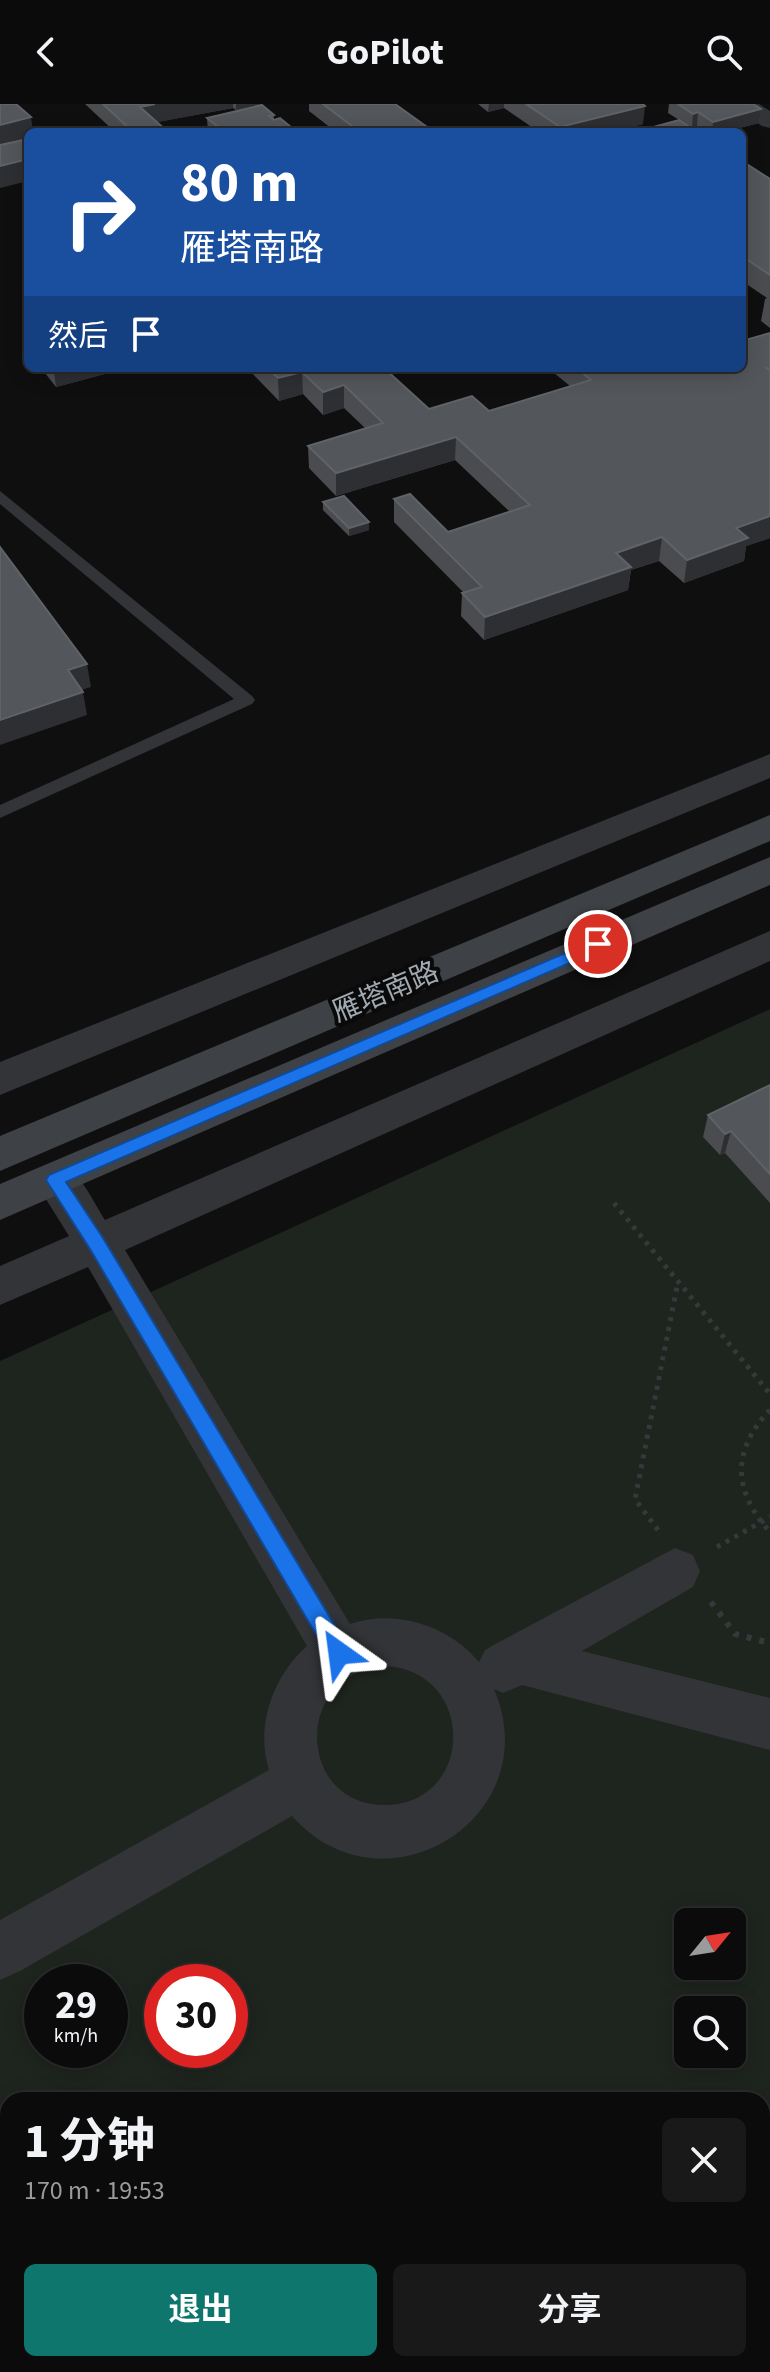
<!DOCTYPE html>
<html lang="zh">
<head>
<meta charset="utf-8">
<style>
  body { margin:0; font-family:"Source Sans 3","Noto Sans SC",sans-serif; background:#19191a; color:#f1f3f6; height:100vh; display:flex; flex-direction:column; font-size:30px; white-space:nowrap }
  * { box-sizing:border-box; margin:0 }
  p { font-size:26px; color:#9a9b9d }
  .icon { flex:none; width:44px; height:44px; fill:none; stroke:currentColor; stroke-width:2; stroke-linecap:round; stroke-linejoin:round }
  .map { position:relative; flex:1; overflow:hidden }
  .details { position:absolute; left:0px; top:1988px; width:770px; height:280px; display:flex; flex-direction:column; background:#0b0b0c; border-radius:24px 24px 0 0; box-shadow:0 4px 20px #0003,0 0 0 2px #2b2b2d }
  .details>* { flex:none }
  .banner { position:absolute; left:24px; top:24px; width:722px; height:244px; border-radius:12px; box-shadow:0 4px 20px #0003,0 0 0 2px #2b2b2d; background:#1a4fa0; color:#fff; overflow:hidden }
  .needle { width:52px; rotate:60deg }
  .tools { position:absolute; left:674px; top:1804px; display:grid; gap:16px }
  .tools a { display:grid; place-items:center; width:72px; height:72px; border-radius:12px; background:#0b0b0c; box-shadow:0 4px 20px #0003,0 0 0 2px #2b2b2d; font-size:40px }
  .speed { position:absolute; left:24px; top:1860px; display:flex; gap:16px; font-size:40px; font-weight:700; text-align:center }
  .speed>* { display:grid; place-content:center; width:104px; height:104px; border-radius:50%; background:#0b0b0c; box-shadow:0 4px 20px #0003,0 0 0 2px #2b2b2d; line-height:1 }
  .speed small { font-size:20px; font-weight:400 }
  .speed .limit { border:12px solid #d22; background:#fff; color:#111 }
  .pin { position:absolute; display:grid; place-items:center; width:68px; height:68px; color:#fff; margin:-34px; border:4px solid #fff; border-radius:50%; box-shadow:0 2px 8px #0007 }
  .me { position:absolute; width:88px; margin:-44px; rotate:329deg; stroke-linejoin:round; filter:drop-shadow(0 0 6px #0008) }
  .turn { display:flex; align-items:center; gap:28px; height:168px; padding:0 24px; font-size:36px }
  .turn .icon { width:104px; height:104px; stroke-width:2.5 }
  .turn b { display:block; font-size:56px; line-height:68px }
  .then { display:flex; align-items:center; height:76px; padding:0 24px; background:#0003; gap:16px; font-size:30px }
  .round { display:grid; place-items:center; flex:none; width:84px; height:84px; border-radius:12px; background:#19191a }
  .headline { display:flex; align-items:center; justify-content:space-between; height:136px; padding:0 24px }
  h1 { font-size:48px; font-weight:700; line-height:60px }
  .primary-button { display:flex; gap:16px; margin-top:auto; padding:16px 24px }
  .primary-button a { flex:1; height:92px; border-radius:12px; background:#0f766e; color:#fff; font-size:32px; font-weight:700; line-height:92px; text-align:center }
  .primary-button a+a { background:#19191a; color:#f1f3f6 }
  header { display:flex; justify-content:space-between; align-items:center; height:104px; padding:0 24px; background:#0b0b0c; font-size:36px; font-weight:700 }
  .map>svg:first-child { display:block }
  .green { fill:#1e241e; fill-rule:evenodd }
  .lines { fill:none; stroke-linecap:round; stroke-linejoin:round }
  .path-far1 { stroke:#36393c; stroke-width:5; stroke-dasharray:4 6; stroke-linecap:butt }
  .path { stroke:#36393c; stroke-width:6; stroke-dasharray:5 8; stroke-linecap:butt }
  .lane { fill:#323437; fill-rule:evenodd }
  .street { fill:#323437; fill-rule:evenodd }
  .secondary { fill:#3e4145; fill-rule:evenodd }
  .wall { fill:#4a4c4f }
  .shaded-wall { fill:#2e2f32 }
  .building { fill:#53565a; stroke:#5f6367; stroke-width:2 }
  .route { fill:#1a73e8; stroke:#114b97; stroke-width:2 }
  .labels { text-anchor:middle; stroke-width:8; stroke-linejoin:round; paint-order:stroke }
  .street-label { font-size:28px; fill:#a1a9b0; stroke:#0a0a0b }
</style>
</head>
<body>
<header><svg class="icon" aria-label="back" viewBox="0 0 24 24"><path d="M15 5l-7 7 7 7"/></svg>GoPilot<svg class="icon" aria-label="search" viewBox="0 0 24 24"><circle cx="10" cy="10" r="6"/><path d="M15 15l6 6"/></svg></header>
<div class="map">
<svg width="770" height="2268" viewBox="0 0 770 2268">
  <rect width="100%" height="100%" fill="#0f0f10"/>
  <path class="green" d="M770,905V2268H0V1257ZM688,1818H732V1862H688ZM42,1878H110V1946H42ZM162,1878H230V1946H162ZM688,1906H732V1950H688ZM8,1996H762V2260H8Z"/>
  <g class="lines">
    <path class="path-far1" d="M614,1099L770,1290
      M770,1306C731,1347 733,1387 770,1428
      M658,1426L635,1395L678,1178
      M717,1443L770,1413"/>
    <path class="path" d="M711,1498L735,1530L770,1539"/>
    <path class="lane" d="M0,387L252,592L255,596L252,600L0,714V701L234,595L0,400Z"/>
    <path class="street" d="M731,0H759L770,7V24L762,22Z
      M770,650V674L0,991V958Z
      M770,827V857L125,1146L350,1520C395,1504 450,1522 479,1558L485,1546L499,1538L675,1444L693,1451L700,1467L693,1483L582,1547L770,1594V1646L522,1581L503,1589L494,1585C549,1713 384,1816 292,1712L20,1867L0,1876V1816L269,1666C255,1622 273,1572 307,1542L88,1163L0,1201V1162L69,1132L34,1076L40,1064C76,1052 88,1090 105,1116ZM385,1562C478,1567 475,1703 382,1701C295,1698 295,1567 385,1562Z"/>
    <path class="secondary" d="M770,711V737L0,1067V1032Z
      M770,753V781L0,1116V1080Z"/>
  </g>
  <path class="wall" d="M85,0H263L236,6L233,4L157,18L168,28H115Z
    M309,0H395L434,28H336L309,7Z
    M478,0H643V20L612,28H539L504,4L488,8Z
    M669,0H753L761,5L759,19L724,28H706L697,22L692,24L668,9Z
    M274,11V16L297,28H208L207,14Z
    M742,57L770,75V224L761,217L765,195L767,194L742,177Z
    M28,231V248L24,232Z
    M41,264H115L116,267L56,283Z
    M247,264H386H385L429,305L489,307L570,282L548,264H742L770,434L746,442L744,457L684,479L659,457L631,466L628,486L484,536L461,512L462,489H464L394,418V395L448,428L510,408L455,356L336,392L309,364L308,342L365,324L344,304L323,311L303,290L279,297Z
    M323,398L369,418V426L349,432L323,406Z
    M770,981V1099L725,1049L720,1051L703,1033L708,1011Z"/>
  <path class="shaded-wall" d="M155,0H233V4L142,21L140,3Z
    M236,0H263L236,6Z
    M489,0H504V4L488,8Z
    M645,2L643,20L612,28H559L560,23Z
    M761,5L759,19L724,28H712L713,18Z
    M698,8L697,22L692,24L693,10Z
    M31,13L33,28H28V36L0,43V21Z
    M28,55V77L0,84V62Z
    M68,264H115L116,267L56,283L54,268Z
    M302,268L303,290L279,297L278,274Z
    M344,281V304L323,311V288Z
    M456,333L455,356L336,392V369Z
    M770,412V434L746,442L744,457L684,479L687,456L736,424Z
    M369,418V426L349,432V424Z
    M662,433L659,457L631,466L628,486L484,536L485,513L616,449Z
    M87,560L91,583L72,589L68,566Z
    M83,588L87,611L0,641V616Z
    M731,1027L725,1049L720,1051L725,1030Z"/>
  <path class="building" d="M0,0H16L31,13L0,21Z
    M103,0H155L140,3L168,28H133Z
    M323,0H395L434,28H360Z
    M526,0H643L645,2L560,23Z
    M678,0H753L761,5L713,18L698,8L693,10Z
    M262,1L274,11L269,12L274,16L280,14L297,28H231L227,25L222,26L207,14Z
    M679,16L697,28H635Z
    M28,35V55L0,62V41Z
    M742,57L770,75V171L742,152Z
    M770,229V266L765,263L770,266V412L736,424L748,434L687,456L662,433L616,449L631,463L485,513L462,489L482,483L394,395L410,390L448,428L530,401L456,333L336,369L308,342L383,319L344,281L323,288L302,268L278,274L268,264H384L429,305L472,292L489,307L591,276L577,264H742V237Z
    M51,264H68L54,268Z
    M344,392L369,418L349,424L323,398Z
    M0,443L87,560L68,566L83,588L0,616Z
    M770,981V1070L731,1027L725,1030L708,1011Z
    M337,2260H357L362,2268H328Z"/>
  <path class="route" d="M598,835L604,836V844L66,1078L103,1134L347,1542L350,1549L347,1556L339,1559L331,1556L90,1145L46,1076L49,1071Z"/>
  <g class="labels">
    <g class="street-label">
      <text transform="translate(385 887) rotate(-23)" y="10">雁塔南路</text>
    </g>
  </g>
</svg>
<div class="tools">
<a><svg class="needle" viewBox="-14 -14 28 28"><path d="M0-13l5 13h-10z" fill="#e53935"/><path d="M0 13l5-13h-10z" fill="#9a9b9d"/></svg></a>
<a><svg class="icon" aria-label="search" viewBox="0 0 24 24"><circle cx="10" cy="10" r="6"/><path d="M15 15l6 6"/></svg></a>
</div>
<div class="speed"><div>29<small>km/h</small></div><div class="limit">30</div></div>
<div class="pin" style="left:598px;top:840px;background:#d93025"><svg class="icon" aria-label="arrive" viewBox="0 0 24 24"><path d="M6 21V4h12l-3 4 3 4H6"/></svg></div>
<svg class="me" style="left:339px;top:1549px" viewBox="-20 -20 40 40"><path d="M0-17L14 15 0 8-14 15z" fill="#1a73e8" stroke="#fff" stroke-width="4"/></svg>
<div class="banner">
<div class="turn"><svg class="icon" aria-label="right" viewBox="0 0 24 24"><path d="M7 20v-9h11M14 6l5 5-5 5"/></svg><div><b>80 m</b>雁塔南路</div></div>
<div class="then">然后<svg class="icon" aria-label="arrive" viewBox="0 0 24 24"><path d="M6 21V4h12l-3 4 3 4H6"/></svg></div>
</div>
<section class="details">
<div class="headline"><div><h1>1 分钟</h1><p>170 m · 19:53</p></div><a class="round"><svg class="icon" aria-label="close" viewBox="0 0 24 24"><path d="M6 6l12 12M18 6L6 18"/></svg></a></div>
<div class="primary-button"><a>退出</a><a>分享</a></div>
</section>
</div>
</body>
</html>
